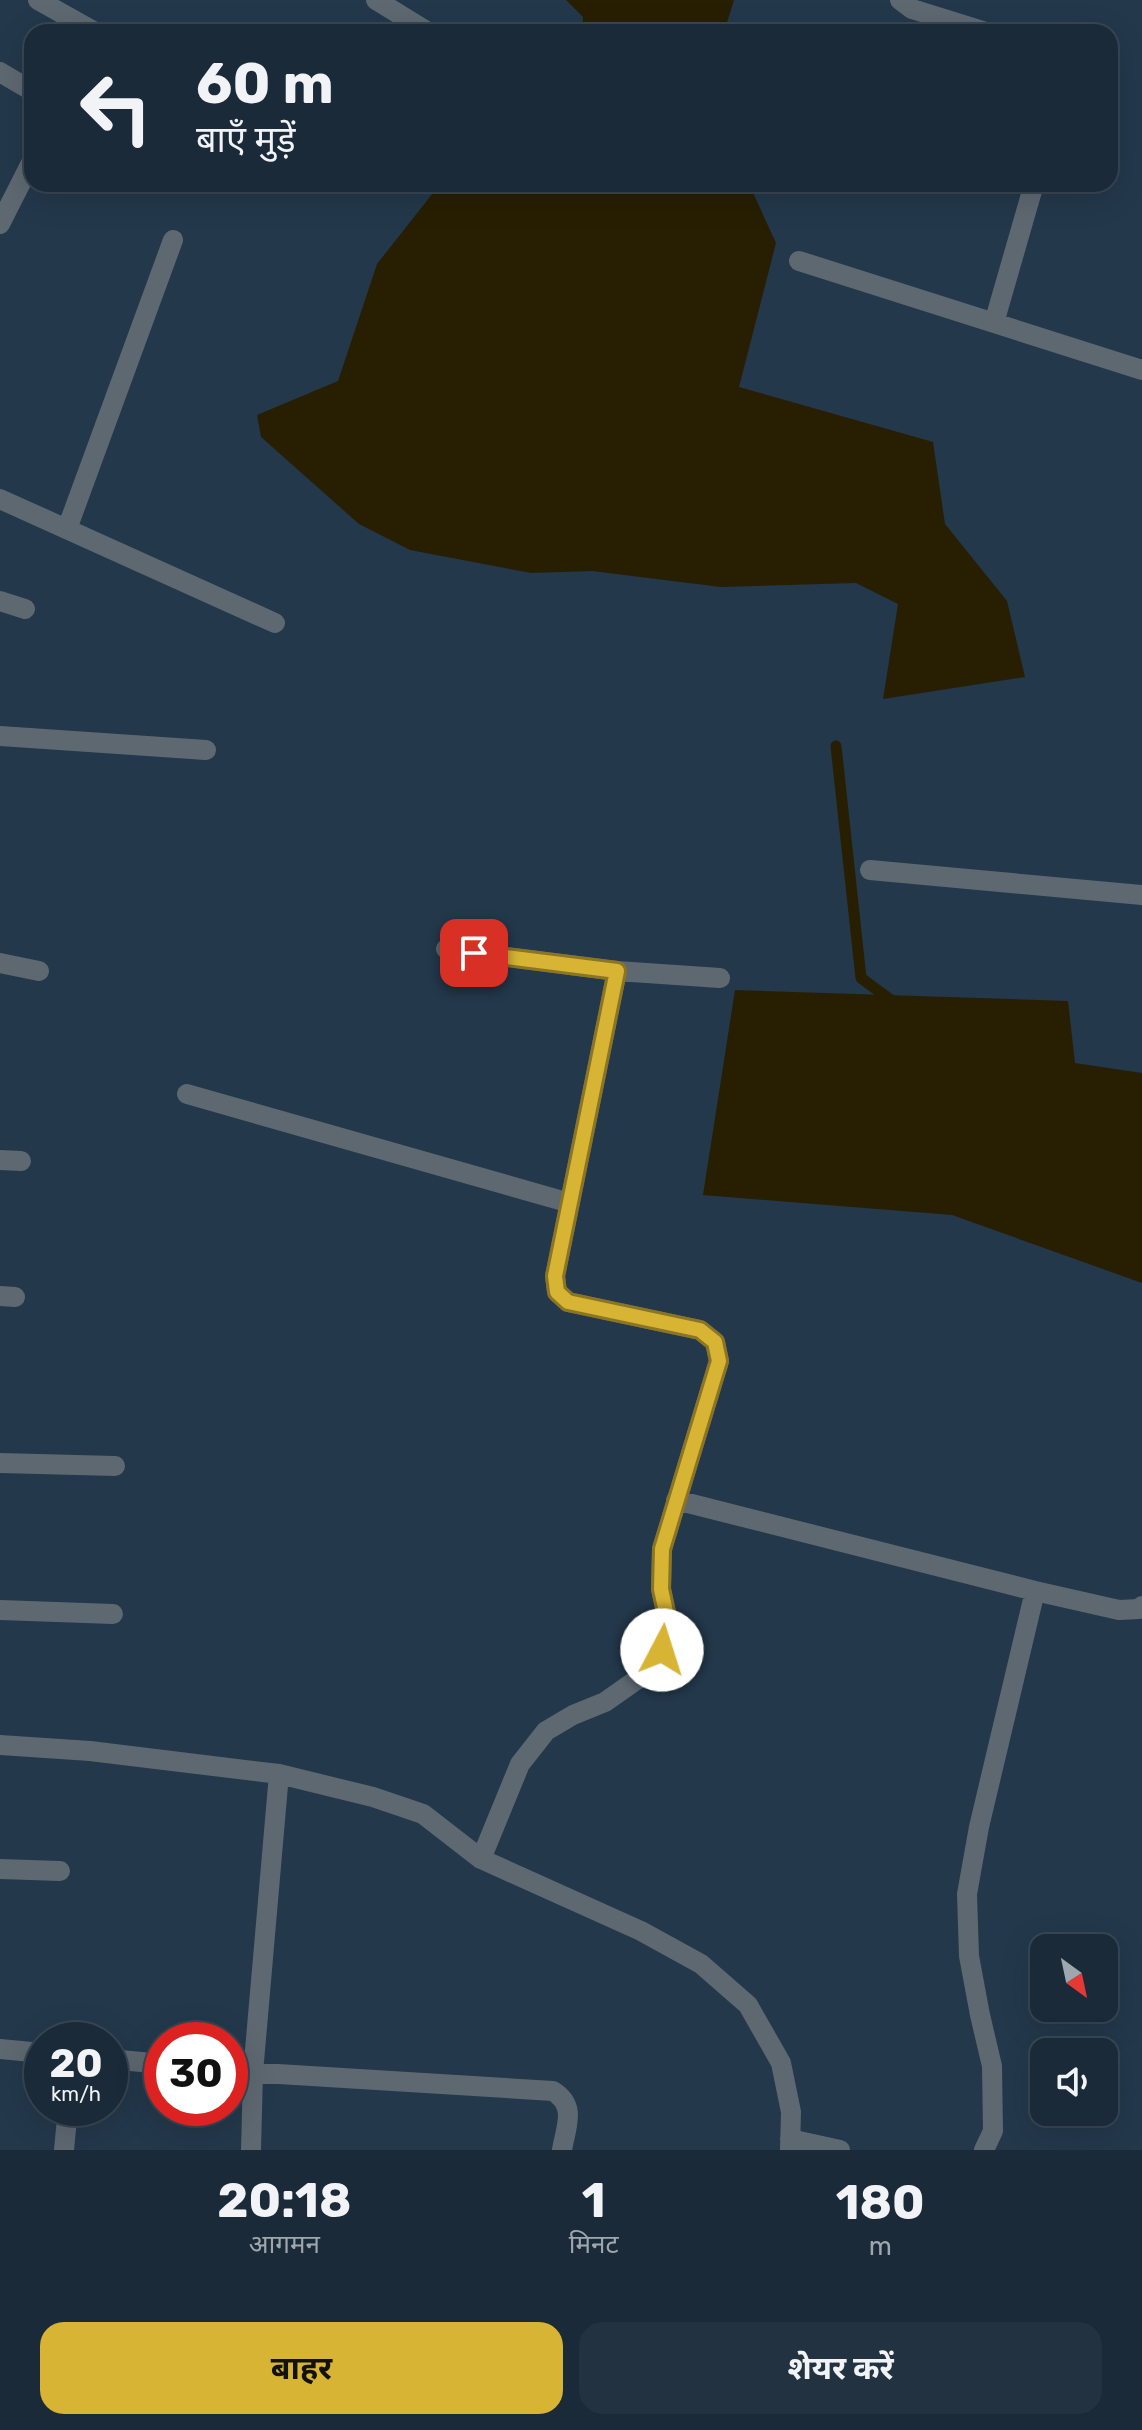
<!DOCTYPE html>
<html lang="hi">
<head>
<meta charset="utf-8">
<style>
  body { margin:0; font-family:Rubik,"Noto Sans Devanagari",sans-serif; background:#233240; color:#f1f3f6; height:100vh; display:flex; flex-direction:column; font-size:30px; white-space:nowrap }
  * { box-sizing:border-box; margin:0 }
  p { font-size:26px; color:#9fa7ae }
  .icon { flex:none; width:44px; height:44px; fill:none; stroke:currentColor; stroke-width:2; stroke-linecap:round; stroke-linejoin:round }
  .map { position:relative; height:2150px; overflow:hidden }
  .panel { display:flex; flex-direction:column; background:#1a2a38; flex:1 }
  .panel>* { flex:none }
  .guide { position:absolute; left:24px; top:24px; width:1094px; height:168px; border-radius:24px; box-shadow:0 8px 32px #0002,0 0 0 2px #384653; background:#1a2a38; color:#f1f3f6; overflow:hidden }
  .needle { width:52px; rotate:147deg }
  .controls { position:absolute; left:1030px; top:1934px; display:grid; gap:16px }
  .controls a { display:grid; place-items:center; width:88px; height:88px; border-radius:16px; background:#1a2a38; box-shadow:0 8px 32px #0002,0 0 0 2px #384653; font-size:40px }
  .speed { position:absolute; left:24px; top:2022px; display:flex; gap:16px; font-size:40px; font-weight:700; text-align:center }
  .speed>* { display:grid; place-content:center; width:104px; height:104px; border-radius:50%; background:#1a2a38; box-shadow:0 8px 32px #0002,0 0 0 2px #384653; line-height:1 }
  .speed small { font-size:20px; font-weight:400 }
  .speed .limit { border:12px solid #d22; background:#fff; color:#111 }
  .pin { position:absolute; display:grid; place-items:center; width:68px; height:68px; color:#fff; margin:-34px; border-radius:16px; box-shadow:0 4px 12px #0006 }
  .me { position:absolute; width:88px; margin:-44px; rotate:5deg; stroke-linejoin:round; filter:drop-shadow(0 0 6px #0008) }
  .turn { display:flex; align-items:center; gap:28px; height:168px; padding:0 40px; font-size:36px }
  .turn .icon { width:104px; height:104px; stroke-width:2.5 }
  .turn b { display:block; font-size:56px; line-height:68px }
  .eta { display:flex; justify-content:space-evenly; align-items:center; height:136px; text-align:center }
  .eta b { font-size:48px; font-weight:700; line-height:56px }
  .button { display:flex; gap:16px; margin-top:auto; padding:16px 40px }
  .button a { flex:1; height:92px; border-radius:24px; background:#d7b434; color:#111; font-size:32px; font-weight:700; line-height:92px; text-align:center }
  .button a+a { background:#233240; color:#f1f3f6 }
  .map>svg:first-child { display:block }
  .water { fill:#281f02 }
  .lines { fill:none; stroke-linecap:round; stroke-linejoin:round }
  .stream { stroke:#281f02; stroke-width:11 }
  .minor { stroke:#5e6871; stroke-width:20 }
  .route-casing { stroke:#8c7522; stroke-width:20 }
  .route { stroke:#d7b434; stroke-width:14 }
</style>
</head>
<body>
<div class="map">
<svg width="1142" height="2150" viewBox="0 0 1142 2150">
  <rect width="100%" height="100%" fill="#23384b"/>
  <path class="water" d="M566,0H734L724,32H582L583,17Z
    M440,184H749L776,243L739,387L933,442L945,524L1007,601L1025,677L883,699L898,604L856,583L721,587L592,571L531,573L410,550L359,524L261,437L257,415L338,381L377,264Z
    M735,990L1068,1001L1075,1063L1142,1073V1283L952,1215L703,1195Z"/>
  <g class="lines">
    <path class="stream" d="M836,746L861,978L895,1003"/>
    <path class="minor" d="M38,0L95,32
      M376,0L428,32
      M900,0L912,9L986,32
      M0,72L32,91
      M0,224L32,161
      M799,261L1142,370
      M994,323L1034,184
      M0,499L275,623
      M67,529L173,240
      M0,601L25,609
      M0,736L206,750
      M870,870L1142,895
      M446,949L617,971L720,978
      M0,963L39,971
      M187,1094L570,1203
      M0,1160L21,1161
      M0,1296L15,1297
      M0,1463L115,1466
      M676,1500L1035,1591L1119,1610L1139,1609L1142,1606
      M0,1610L113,1614
      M0,1745L90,1751L279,1774L373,1797L423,1814L481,1859L641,1931L701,1964L748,2005L781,2063L791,2112L790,2150
      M481,1859L520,1764L546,1731L573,1715L605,1702L642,1676L662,1650L667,1617L661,1589L662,1549L719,1361L715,1342L700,1330L568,1302L557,1292L555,1276L617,971
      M0,1869L60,1871
      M0,2049L42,2053
      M110,2059L162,2064
      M230,2071L553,2091C577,2106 566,2126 562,2150
      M790,2139L840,2150
      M64,2150L68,2108
      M251,2150L253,2073L279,1774
      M984,2150L993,2131L992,2066L980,2015L969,1956L967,1894L979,1827L1035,1591"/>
  </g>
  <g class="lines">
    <g class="route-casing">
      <path id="route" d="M474,953L617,971L555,1276L557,1292L568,1302L700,1330L715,1342L719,1361L662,1549L661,1589L667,1617L662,1650"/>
    </g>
    <use href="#route" class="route"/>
  </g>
</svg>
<div class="controls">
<a><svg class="needle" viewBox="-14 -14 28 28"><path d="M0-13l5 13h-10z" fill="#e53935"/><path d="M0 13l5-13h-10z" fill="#9fa7ae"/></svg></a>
<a><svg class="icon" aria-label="sound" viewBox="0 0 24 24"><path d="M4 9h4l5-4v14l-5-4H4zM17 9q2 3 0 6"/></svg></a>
</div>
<div class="speed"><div>20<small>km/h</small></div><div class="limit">30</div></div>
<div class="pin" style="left:474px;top:953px;background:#d93025"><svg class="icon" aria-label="arrive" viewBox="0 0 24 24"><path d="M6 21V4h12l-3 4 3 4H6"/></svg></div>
<svg class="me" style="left:662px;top:1650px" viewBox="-20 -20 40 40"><circle r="19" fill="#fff"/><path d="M0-13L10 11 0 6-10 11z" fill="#d7b434"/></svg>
<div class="guide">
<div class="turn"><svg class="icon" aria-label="left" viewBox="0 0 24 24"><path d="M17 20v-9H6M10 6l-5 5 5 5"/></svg><div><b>60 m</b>बाएँ मुड़ें</div></div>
</div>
</div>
<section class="panel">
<div class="eta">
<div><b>20:18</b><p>आगमन</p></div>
<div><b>1</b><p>मिनट</p></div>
<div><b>180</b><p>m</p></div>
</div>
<div class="button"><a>बाहर</a><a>शेयर करें</a></div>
</section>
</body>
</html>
